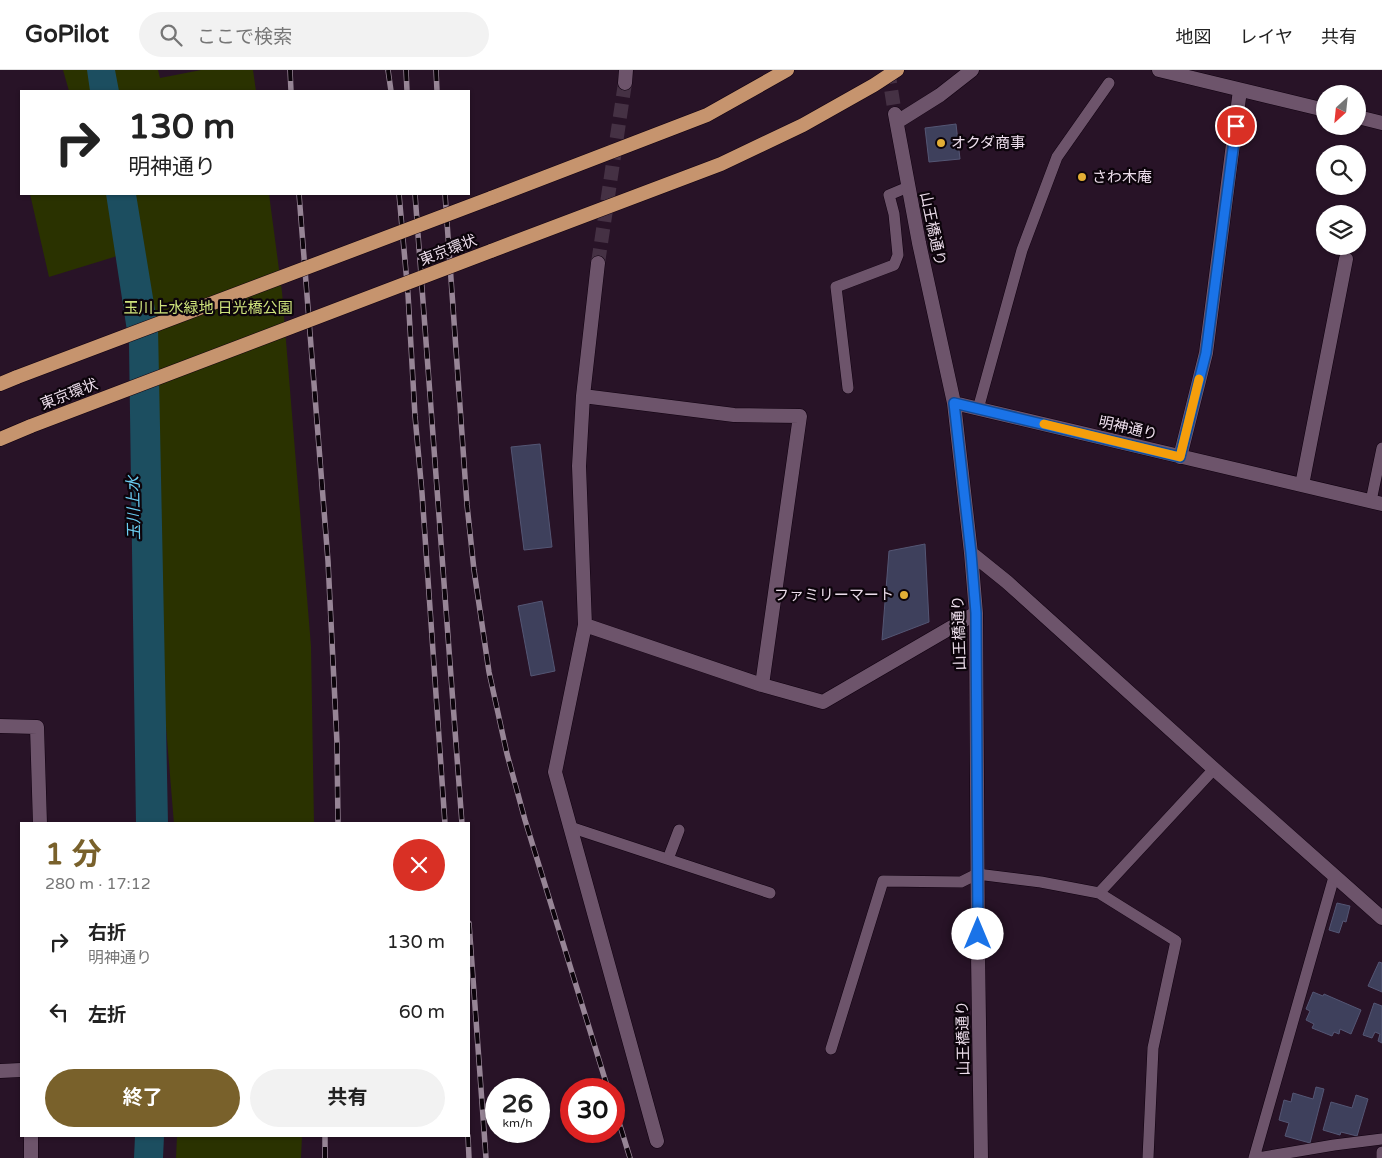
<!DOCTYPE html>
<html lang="ja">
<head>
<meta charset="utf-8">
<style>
  body { margin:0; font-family:"Varela Round","Noto Sans JP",sans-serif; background:#f2f2f2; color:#222; height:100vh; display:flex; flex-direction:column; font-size:19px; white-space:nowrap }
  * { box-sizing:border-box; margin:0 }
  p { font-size:16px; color:#767676 }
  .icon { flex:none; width:28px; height:28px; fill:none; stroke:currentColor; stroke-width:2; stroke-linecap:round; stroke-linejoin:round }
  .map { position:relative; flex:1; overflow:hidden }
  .side { position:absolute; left:20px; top:752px; width:450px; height:315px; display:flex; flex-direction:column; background:#fff; border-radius:0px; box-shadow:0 1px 4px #0004 }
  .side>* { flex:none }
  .guide { position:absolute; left:20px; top:20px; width:450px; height:105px; border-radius:0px; box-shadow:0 1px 4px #0004; background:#fff; color:#222; overflow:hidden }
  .needle { width:32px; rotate:207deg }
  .buttons { position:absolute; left:1316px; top:15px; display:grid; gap:10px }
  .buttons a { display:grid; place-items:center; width:50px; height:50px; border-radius:50%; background:#fff; box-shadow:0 1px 4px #0004; font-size:25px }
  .speed { position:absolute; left:485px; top:1008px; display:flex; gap:10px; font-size:25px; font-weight:700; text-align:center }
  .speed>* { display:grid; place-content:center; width:65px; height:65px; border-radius:50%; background:#fff; box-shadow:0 1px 4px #0004; line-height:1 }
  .speed small { font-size:12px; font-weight:400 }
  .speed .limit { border:8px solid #d22; background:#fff; color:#111 }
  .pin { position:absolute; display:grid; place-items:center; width:42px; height:42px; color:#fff; margin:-21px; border:2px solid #fff; border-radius:50%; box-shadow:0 1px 5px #0007 }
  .me { position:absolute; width:55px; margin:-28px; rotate:0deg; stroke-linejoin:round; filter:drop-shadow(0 0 4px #0008) }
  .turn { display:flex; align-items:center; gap:18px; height:105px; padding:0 25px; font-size:22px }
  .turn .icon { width:65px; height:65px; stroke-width:2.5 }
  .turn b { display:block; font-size:35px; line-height:42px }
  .round { display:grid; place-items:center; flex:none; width:52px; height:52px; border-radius:26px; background:#f2f2f2 }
  .overview { display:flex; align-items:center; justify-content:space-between; height:85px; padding:0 25px }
  h1 { font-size:30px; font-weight:700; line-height:38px; color:#79612b }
  .cta { display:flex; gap:10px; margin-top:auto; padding:10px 25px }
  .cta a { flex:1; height:58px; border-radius:30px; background:#79612b; color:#fff; font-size:20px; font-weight:700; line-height:58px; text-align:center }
  .cta a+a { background:#f2f2f2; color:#222 }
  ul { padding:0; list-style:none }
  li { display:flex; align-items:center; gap:15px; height:70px; padding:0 25px }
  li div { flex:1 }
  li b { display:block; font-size:19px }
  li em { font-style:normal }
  header { display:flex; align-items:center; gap:30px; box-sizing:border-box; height:70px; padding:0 25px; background:#fff; border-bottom:1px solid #e0e0e0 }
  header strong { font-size:24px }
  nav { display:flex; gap:28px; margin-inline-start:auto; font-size:18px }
  .search { width:350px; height:45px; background:#f2f2f2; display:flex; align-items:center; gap:12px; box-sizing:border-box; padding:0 18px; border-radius:28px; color:#767676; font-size:19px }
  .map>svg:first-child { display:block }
  .green { fill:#2a3200 }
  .water { fill:#1c4e60 }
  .building { fill:#3e405c; stroke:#545674 }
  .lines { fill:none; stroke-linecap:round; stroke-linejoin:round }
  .minor-tunnel { stroke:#453144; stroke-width:14; stroke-dasharray:14 7; stroke-linecap:butt }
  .service-casing { stroke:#100110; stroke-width:12 }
  .minor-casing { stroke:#100110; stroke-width:15 }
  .trunk-casing { stroke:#100110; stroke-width:15 }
  .service { stroke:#6d546b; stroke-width:11 }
  .minor { stroke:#6d546b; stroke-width:14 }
  .trunk { stroke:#c6946e; stroke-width:14 }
  .rail-casing { stroke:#978596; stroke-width:5.5 }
  .rail { stroke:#0c040b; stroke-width:4; stroke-dasharray:11; stroke-linecap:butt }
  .trunk-bridge-casing { stroke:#100110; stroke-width:15; stroke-linecap:butt }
  .trunk-bridge { stroke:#c6946e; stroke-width:14 }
  .route-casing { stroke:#114b97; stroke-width:12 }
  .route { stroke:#1a73e8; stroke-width:9 }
  .slow { stroke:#f59e0b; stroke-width:9 }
  .poi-dot { fill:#e3ae35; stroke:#0c040b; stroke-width:2 }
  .labels { text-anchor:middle; stroke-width:4.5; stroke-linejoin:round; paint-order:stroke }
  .poi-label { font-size:15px; fill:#ecddeb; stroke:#0c040b; text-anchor:start }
  .street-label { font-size:15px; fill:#ecddeb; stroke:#0c040b }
  .park-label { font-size:15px; fill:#cee37b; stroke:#0c040b }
  .water-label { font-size:16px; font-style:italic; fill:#6ccef3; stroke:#0c040b }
</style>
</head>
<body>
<header>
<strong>GoPilot</strong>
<div class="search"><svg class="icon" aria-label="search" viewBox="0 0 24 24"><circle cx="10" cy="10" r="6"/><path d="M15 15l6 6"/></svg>ここで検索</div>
<nav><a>地図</a><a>レイヤ</a><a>共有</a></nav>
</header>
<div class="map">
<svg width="1382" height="1088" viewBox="0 0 1382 1088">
  <rect width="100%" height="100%" fill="#281327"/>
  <path class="green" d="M63,0H158L160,8L201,0H253L256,21H69Z
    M30,124H269L282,222L311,576L314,754H174L127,183L49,207Z
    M177,1066H302L301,1088H176Z"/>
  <path class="water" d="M87,0H115L119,21H90Z
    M106,124H136L158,258L168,754H136L129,274Z
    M135,1066H164L163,1088H134Z"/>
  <path class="building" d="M956,54L960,89L929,92L925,58Z
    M540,374L552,477L524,480L511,377Z
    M925,474L929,552L882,570L889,481Z
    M542,531L555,601L531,606L518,536Z
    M1337,833L1350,836L1346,852L1343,851L1339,863L1329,860Z
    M1379,892L1382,893V922L1368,916Z
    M1313,922L1323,926L1324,924L1361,940L1351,964L1340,959L1339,964L1334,962L1332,966L1312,958L1314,954L1306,950L1310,941L1306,939Z
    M1374,933L1382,936V973L1378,971L1380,964L1375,962L1372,968L1363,965Z
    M1316,1017L1324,1019L1310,1073L1285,1066L1289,1053L1279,1050L1284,1030L1291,1032L1293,1023L1313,1029Z
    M1356,1025L1368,1029L1357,1066L1341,1062L1340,1065L1323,1060L1331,1032L1352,1038Z"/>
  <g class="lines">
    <path class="minor-tunnel" d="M888,0L895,44
      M598,193L625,13"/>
    <g class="service-casing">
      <path id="service" d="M848,318L836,217L894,195L898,185L894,144L889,125L908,117
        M978,339L1022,180L1057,87L1109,13
        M1371,431L1382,378
        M570,757L770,823
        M668,789L679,760
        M1099,823L1214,699
        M831,979L883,811L961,812L977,804L1041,812L1099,823L1176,871L1153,978L1148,1088
        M1254,1088L1334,807
        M1258,1088L1334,1075L1382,1069
        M1382,1088V1082"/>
    </g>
    <g class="minor-casing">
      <path id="minor" d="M1159,0L1325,40
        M625,13L626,0
        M895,44L919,173L954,333L971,483L976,543L978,884L981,1088
        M1358,47L1382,53
        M897,52L940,25L972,0
        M583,326L734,345L800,346L762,615
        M954,333L1382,434
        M1180,387L1206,283L1240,20
        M1302,415L1346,189
        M971,483L1007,512L1214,699L1382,848
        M585,555L579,396L583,326L598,193
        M0,656L37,657L40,754
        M0,1001L21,1000
        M657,1071L555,702L585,555L762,615L823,632L976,543
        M31,1088V1066"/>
    </g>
    <g class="trunk-casing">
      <path id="trunk" d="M491,128L707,45L787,0
        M491,181L721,94L803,55L874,15L897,0
        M0,314L17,307
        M0,369L31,356"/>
    </g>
    <use href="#service" class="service"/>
    <use href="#minor" class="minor"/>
    <use href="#trunk" class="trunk"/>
    <g class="rail-casing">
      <path id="rail" d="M290,0L291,21
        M388,0L391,21
        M406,0L407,21
        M436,0L437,21
        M299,124L328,491L337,673L338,754
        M399,124L408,224L415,346L422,423L445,754
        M415,124L462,754
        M445,124L467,435L474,500L489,602L507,684L525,750L608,1019
        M469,853L486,1088
        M614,1036L630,1088
        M468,1066L469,1088
        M325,1088V1066"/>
    </g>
    <use href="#rail" class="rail"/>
    <g class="trunk-bridge-casing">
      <path id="trunk-bridge" d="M17,307L491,128
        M31,356L491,181"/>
    </g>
    <use href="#trunk-bridge" class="trunk-bridge"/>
  </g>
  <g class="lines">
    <g class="route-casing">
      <path id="route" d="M978,864L976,543L971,483L954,333L1180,387L1206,283L1236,56"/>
    </g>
    <use href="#route" class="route"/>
    <path class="slow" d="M1044,354L1180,387L1199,309"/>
  </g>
  <g class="poi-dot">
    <circle cx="941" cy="73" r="5"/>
    <circle cx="1082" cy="107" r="5"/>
    <circle cx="904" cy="525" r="5"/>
  </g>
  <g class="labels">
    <g class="poi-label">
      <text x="951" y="78">オクダ商事</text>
      <text x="1092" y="112">さわ木庵</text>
      <text x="894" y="530" text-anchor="end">ファミリーマート</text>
    </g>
    <g class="street-label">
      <text transform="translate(933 159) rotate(78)" y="5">山王橋通り</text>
      <text transform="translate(448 180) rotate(-21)" y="5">東京環状</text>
      <text transform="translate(69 324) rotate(-21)" y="5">東京環状</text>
      <text transform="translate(1128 358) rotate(13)" y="5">明神通り</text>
      <text transform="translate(959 563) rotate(-92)" y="5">山王橋通り</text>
      <text transform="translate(963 968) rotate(-91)" y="5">山王橋通り</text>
    </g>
    <g class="park-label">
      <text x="208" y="243">玉川上水緑地 日光橋公園</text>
    </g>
    <g class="water-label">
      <text transform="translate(133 438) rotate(-91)" y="6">玉川上水</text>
    </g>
  </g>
</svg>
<div class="buttons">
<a><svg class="needle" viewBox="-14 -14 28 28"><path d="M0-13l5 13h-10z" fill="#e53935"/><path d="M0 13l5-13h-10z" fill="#767676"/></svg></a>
<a><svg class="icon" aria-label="search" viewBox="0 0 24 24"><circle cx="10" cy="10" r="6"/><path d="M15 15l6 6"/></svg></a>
<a><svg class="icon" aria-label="layers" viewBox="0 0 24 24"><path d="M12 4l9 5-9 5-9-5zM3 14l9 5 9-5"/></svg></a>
</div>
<div class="speed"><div>26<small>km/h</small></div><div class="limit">30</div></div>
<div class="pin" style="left:1236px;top:56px;background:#d93025"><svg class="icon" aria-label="arrive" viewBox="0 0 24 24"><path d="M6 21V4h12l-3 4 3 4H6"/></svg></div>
<svg class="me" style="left:978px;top:864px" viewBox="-20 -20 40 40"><circle r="19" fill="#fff"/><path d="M0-13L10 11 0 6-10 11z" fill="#1a73e8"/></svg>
<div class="guide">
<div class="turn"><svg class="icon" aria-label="right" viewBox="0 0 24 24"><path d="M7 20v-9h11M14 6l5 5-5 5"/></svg><div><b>130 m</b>明神通り</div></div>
</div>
<section class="side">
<div class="overview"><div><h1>1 分</h1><p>280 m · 17:12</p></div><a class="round" style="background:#d93025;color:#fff"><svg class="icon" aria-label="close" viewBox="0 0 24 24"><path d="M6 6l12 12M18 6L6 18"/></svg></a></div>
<ul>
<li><svg class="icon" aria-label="right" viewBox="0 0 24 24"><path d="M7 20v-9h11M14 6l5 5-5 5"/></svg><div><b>右折</b><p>明神通り</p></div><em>130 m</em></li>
<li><svg class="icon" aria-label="left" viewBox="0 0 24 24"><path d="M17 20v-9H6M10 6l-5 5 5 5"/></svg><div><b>左折</b></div><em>60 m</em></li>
</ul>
<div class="cta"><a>終了</a><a>共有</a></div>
</section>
</div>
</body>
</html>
